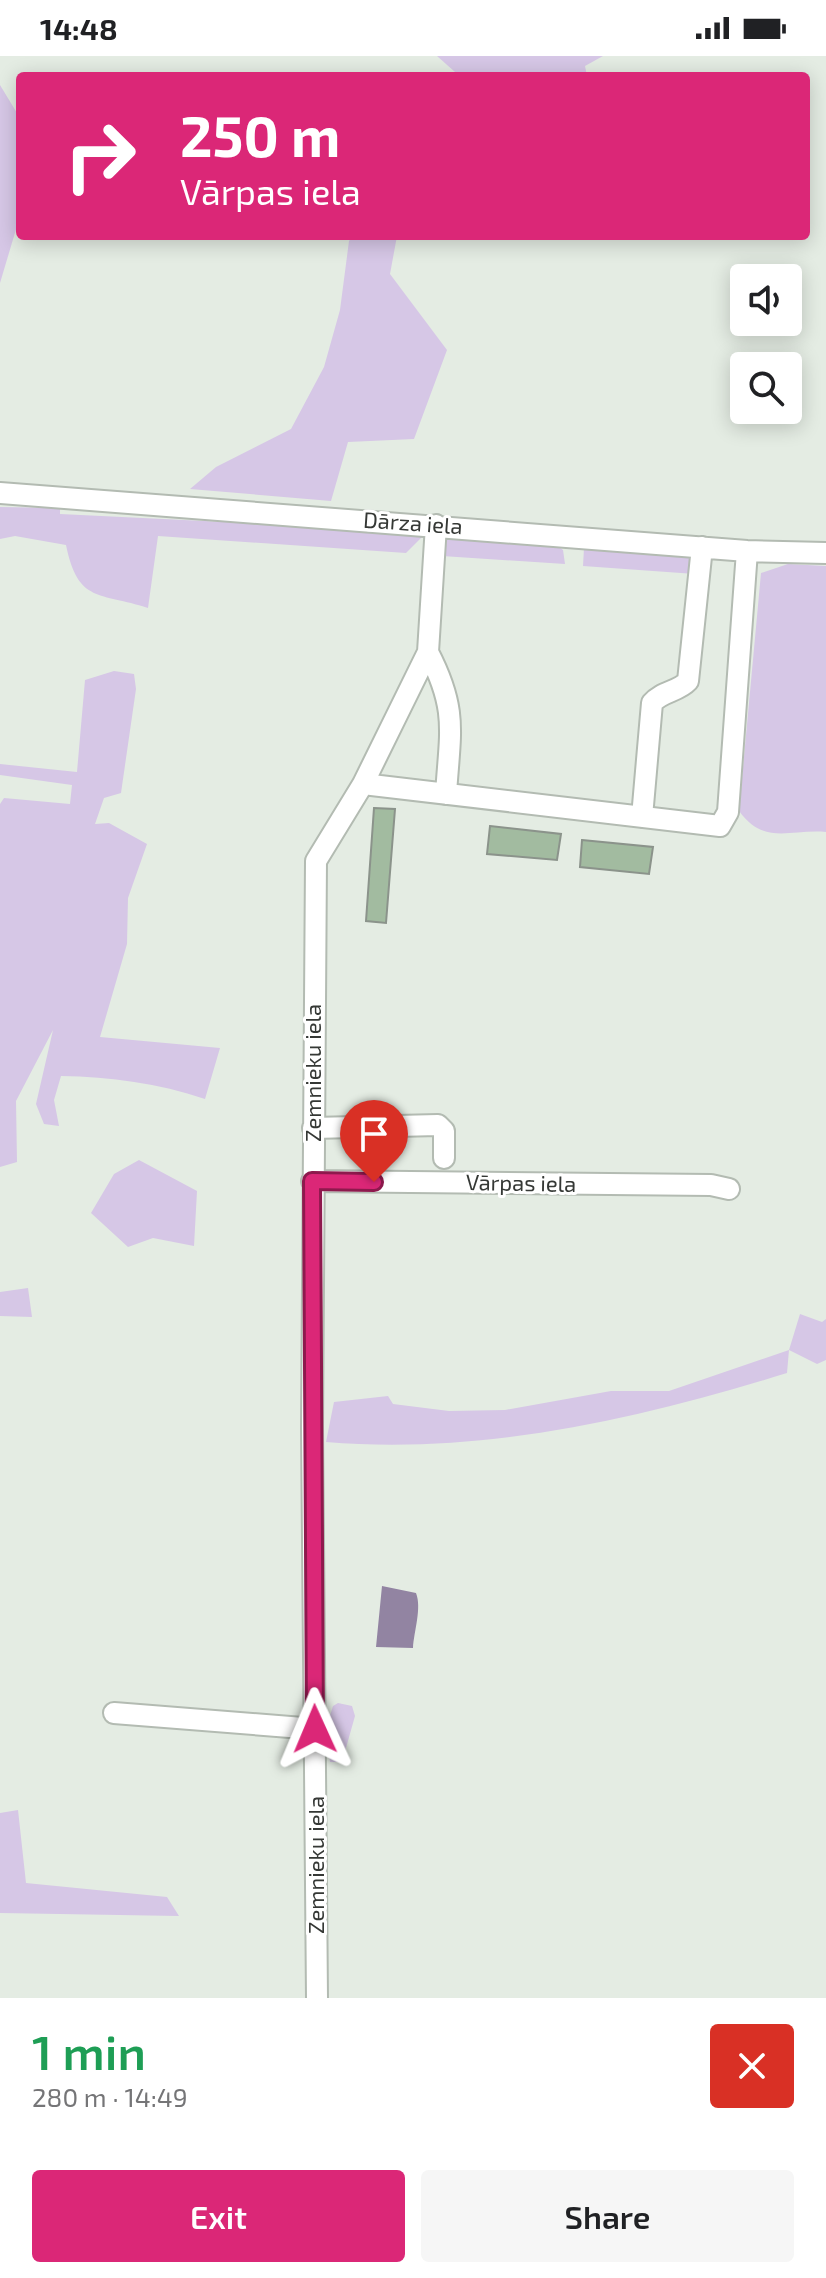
<!DOCTYPE html>
<html lang="en">
<head>
<meta charset="utf-8">
<style>
  body { margin:0; font-family:"Exo 2",sans-serif; background:#f6f6f6; color:#202124; height:100vh; display:flex; flex-direction:column; font-size:30px; white-space:nowrap }
  * { box-sizing:border-box; margin:0 }
  p { font-size:26px; color:#757577 }
  .icon { flex:none; width:44px; height:44px; fill:none; stroke:currentColor; stroke-width:2; stroke-linecap:round; stroke-linejoin:round }
  .map { position:relative; height:1942px; overflow:hidden }
  .side { display:flex; flex-direction:column; background:#fff; flex:1 }
  .side>* { flex:none }
  .top-card { position:absolute; left:16px; top:16px; width:794px; height:168px; border-radius:8px; box-shadow:0 4px 20px #0003; background:#db2777; color:#fff; overflow:hidden }
  .tools { position:absolute; left:730px; top:208px; display:grid; gap:16px }
  .tools a { display:grid; place-items:center; width:72px; height:72px; border-radius:8px; background:#fff; box-shadow:0 4px 20px #0003; font-size:40px }
  .pin { position:absolute; display:grid; place-items:center; width:68px; height:68px; color:#fff; margin:-82px -34px; border-radius:50% 50% 50% 0; rotate:-45deg; box-shadow:0 0 8px #0007 }
  .pin .icon { rotate:45deg }
  .me { position:absolute; width:88px; margin:-44px; rotate:359deg; stroke-linejoin:round; filter:drop-shadow(0 0 6px #0008) }
  .turn { display:flex; align-items:center; gap:28px; height:168px; padding:0 32px; font-size:36px }
  .turn .icon { width:104px; height:104px; stroke-width:2.5 }
  .turn b { display:block; font-size:56px; line-height:68px }
  .round { display:grid; place-items:center; flex:none; width:84px; height:84px; border-radius:8px; background:#f6f6f6 }
  .overview { display:flex; align-items:center; justify-content:space-between; height:136px; padding:0 32px }
  h1 { font-size:48px; font-weight:600; line-height:60px; color:#1e9e55 }
  .primary-button { display:flex; gap:16px; margin-top:auto; padding:16px 32px }
  .primary-button a { flex:1; height:92px; border-radius:8px; background:#db2777; color:#fff; font-size:32px; font-weight:600; line-height:92px; text-align:center }
  .primary-button a+a { background:#f6f6f6; color:#202124 }
  .status { display:flex; justify-content:space-between; align-items:center; height:56px; padding:0 40px; background:#fff; direction:ltr }
  .status svg { height:22px; fill:currentColor }
  .map>svg:first-child { display:block }
  .green { fill:#d6c7e6 }
  .water { fill:#9284a2 }
  .building { fill:#a2bba0; stroke:#8b938b; stroke-width:2 }
  .lines { fill:none; stroke-linecap:round; stroke-linejoin:round }
  .minor-casing { stroke:#b3bbb2; stroke-width:24 }
  .minor { stroke:#fff; stroke-width:20 }
  .route-casing { stroke:#8e194d; stroke-width:20 }
  .route { stroke:#db2777; stroke-width:14 }
  .labels { text-anchor:middle; stroke-width:6; stroke-linejoin:round; paint-order:stroke }
  .street-label { font-size:22px; fill:#353835; stroke:#fff }
</style>
</head>
<body>
<div class="status"><b>14:48</b><svg viewBox="0 0 49 12"><path d="M0 12V9h3v3zM5 12V6h3v6zM10 12V3h3v9zM15 12V0h3v12zM26 1h20v11H26zM47 4h2v5h-2z"/></svg></div>
<div class="map">
<svg width="826" height="1942" viewBox="0 0 826 1942">
  <rect width="100%" height="100%" fill="#e4ece3"/>
  <path class="green" d="M437,0H603L585,10L587,20H453L455,16Z
    M0,29L20,62V160L0,227Z
    M353,180H397L390,218L447,294L414,383L348,386L331,445L190,433L216,411L291,373L324,311L340,254L349,185Z
    M0,451L60,452V458L413,475L422,481L406,497L158,480L148,552C100,536 78,548 66,489L15,480L0,483Z
    M442,477L556,489L563,494L565,508L442,500Z
    M595,488L697,498L695,518L583,510L584,492Z
    M788,508L826,510V776C789,773 765,790 739,755L761,517Z
    M114,615L134,618L136,633L121,737L104,742L95,768L109,767L147,788L128,842L127,888L100,981L220,992L205,1043C158,1027 111,1021 61,1020L54,1044L59,1070L44,1068L36,1048L53,974L16,1045L17,1106L0,1111V748L4,742L70,748L72,729L0,719V708L77,716L85,624Z
    M139,1104L197,1135L194,1190L153,1182L128,1191L91,1157L114,1118Z
    M28,1232L32,1261L0,1260V1236Z
    M800,1258L822,1266L826,1263V1304L817,1308L789,1294L787,1317C639,1363 483,1399 326,1386L334,1346L388,1340L393,1348L449,1355L505,1354L611,1335H669L789,1294Z
    M338,1647L352,1650L355,1660L342,1706H330L326,1672L333,1650Z
    M18,1754L26,1827L167,1841L179,1860L0,1857V1757Z"/>
  <path class="water" d="M382,1530L416,1537C422,1552 414,1575 413,1592L376,1591Z"/>
  <path class="building" d="M374,752L395,753L386,867L366,865Z
    M490,770L561,778L557,804L487,798Z
    M582,784L653,791L649,818L580,811Z"/>
  <g class="lines">
    <g class="minor-casing">
      <path id="minor" d="M0,437L747,495L826,497
        M428,596C458,654 450,675 446,738
        M363,728L720,770L728,756L747,495
        M642,761L652,647C662,635 678,636 688,625L702,491
        M313,1072L438,1069L444,1075V1102
        M312,1125L711,1129L729,1133
        M114,1657L315,1673
        M317,1942L312,1371L316,805L363,728L428,596L436,469"/>
    </g>
    <use href="#minor" class="minor"/>
  </g>
  <g class="lines">
    <g class="route-casing">
      <path id="route" d="M315,1673L312,1125L374,1126"/>
    </g>
    <use href="#route" class="route"/>
  </g>
  <g class="labels">
    <g class="street-label">
      <text transform="translate(413 467) rotate(4)" y="8">Dārza iela</text>
      <text transform="translate(313 1017) rotate(-90)" y="8">Zemnieku iela</text>
      <text transform="translate(521 1127) rotate(1)" y="8">Vārpas iela</text>
      <text transform="translate(316 1809) rotate(-90)" y="8">Zemnieku iela</text>
    </g>
  </g>
</svg>
<div class="tools">
<a><svg class="icon" aria-label="sound" viewBox="0 0 24 24"><path d="M4 9h4l5-4v14l-5-4H4zM17 9q2 3 0 6"/></svg></a>
<a><svg class="icon" aria-label="search" viewBox="0 0 24 24"><circle cx="10" cy="10" r="6"/><path d="M15 15l6 6"/></svg></a>
</div>
<div class="pin" style="left:374px;top:1126px;background:#d93025"><svg class="icon" aria-label="arrive" viewBox="0 0 24 24"><path d="M6 21V4h12l-3 4 3 4H6"/></svg></div>
<svg class="me" style="left:315px;top:1673px" viewBox="-20 -20 40 40"><path d="M0-17L14 15 0 8-14 15z" fill="#db2777" stroke="#fff" stroke-width="4"/></svg>
<div class="top-card">
<div class="turn"><svg class="icon" aria-label="right" viewBox="0 0 24 24"><path d="M7 20v-9h11M14 6l5 5-5 5"/></svg><div><b>250 m</b>Vārpas iela</div></div>
</div>
</div>
<section class="side">
<div class="overview"><div><h1>1 min</h1><p>280 m · 14:49</p></div><a class="round" style="background:#d93025;color:#fff"><svg class="icon" aria-label="close" viewBox="0 0 24 24"><path d="M6 6l12 12M18 6L6 18"/></svg></a></div>
<div class="primary-button"><a>Exit</a><a>Share</a></div>
</section>
</body>
</html>
